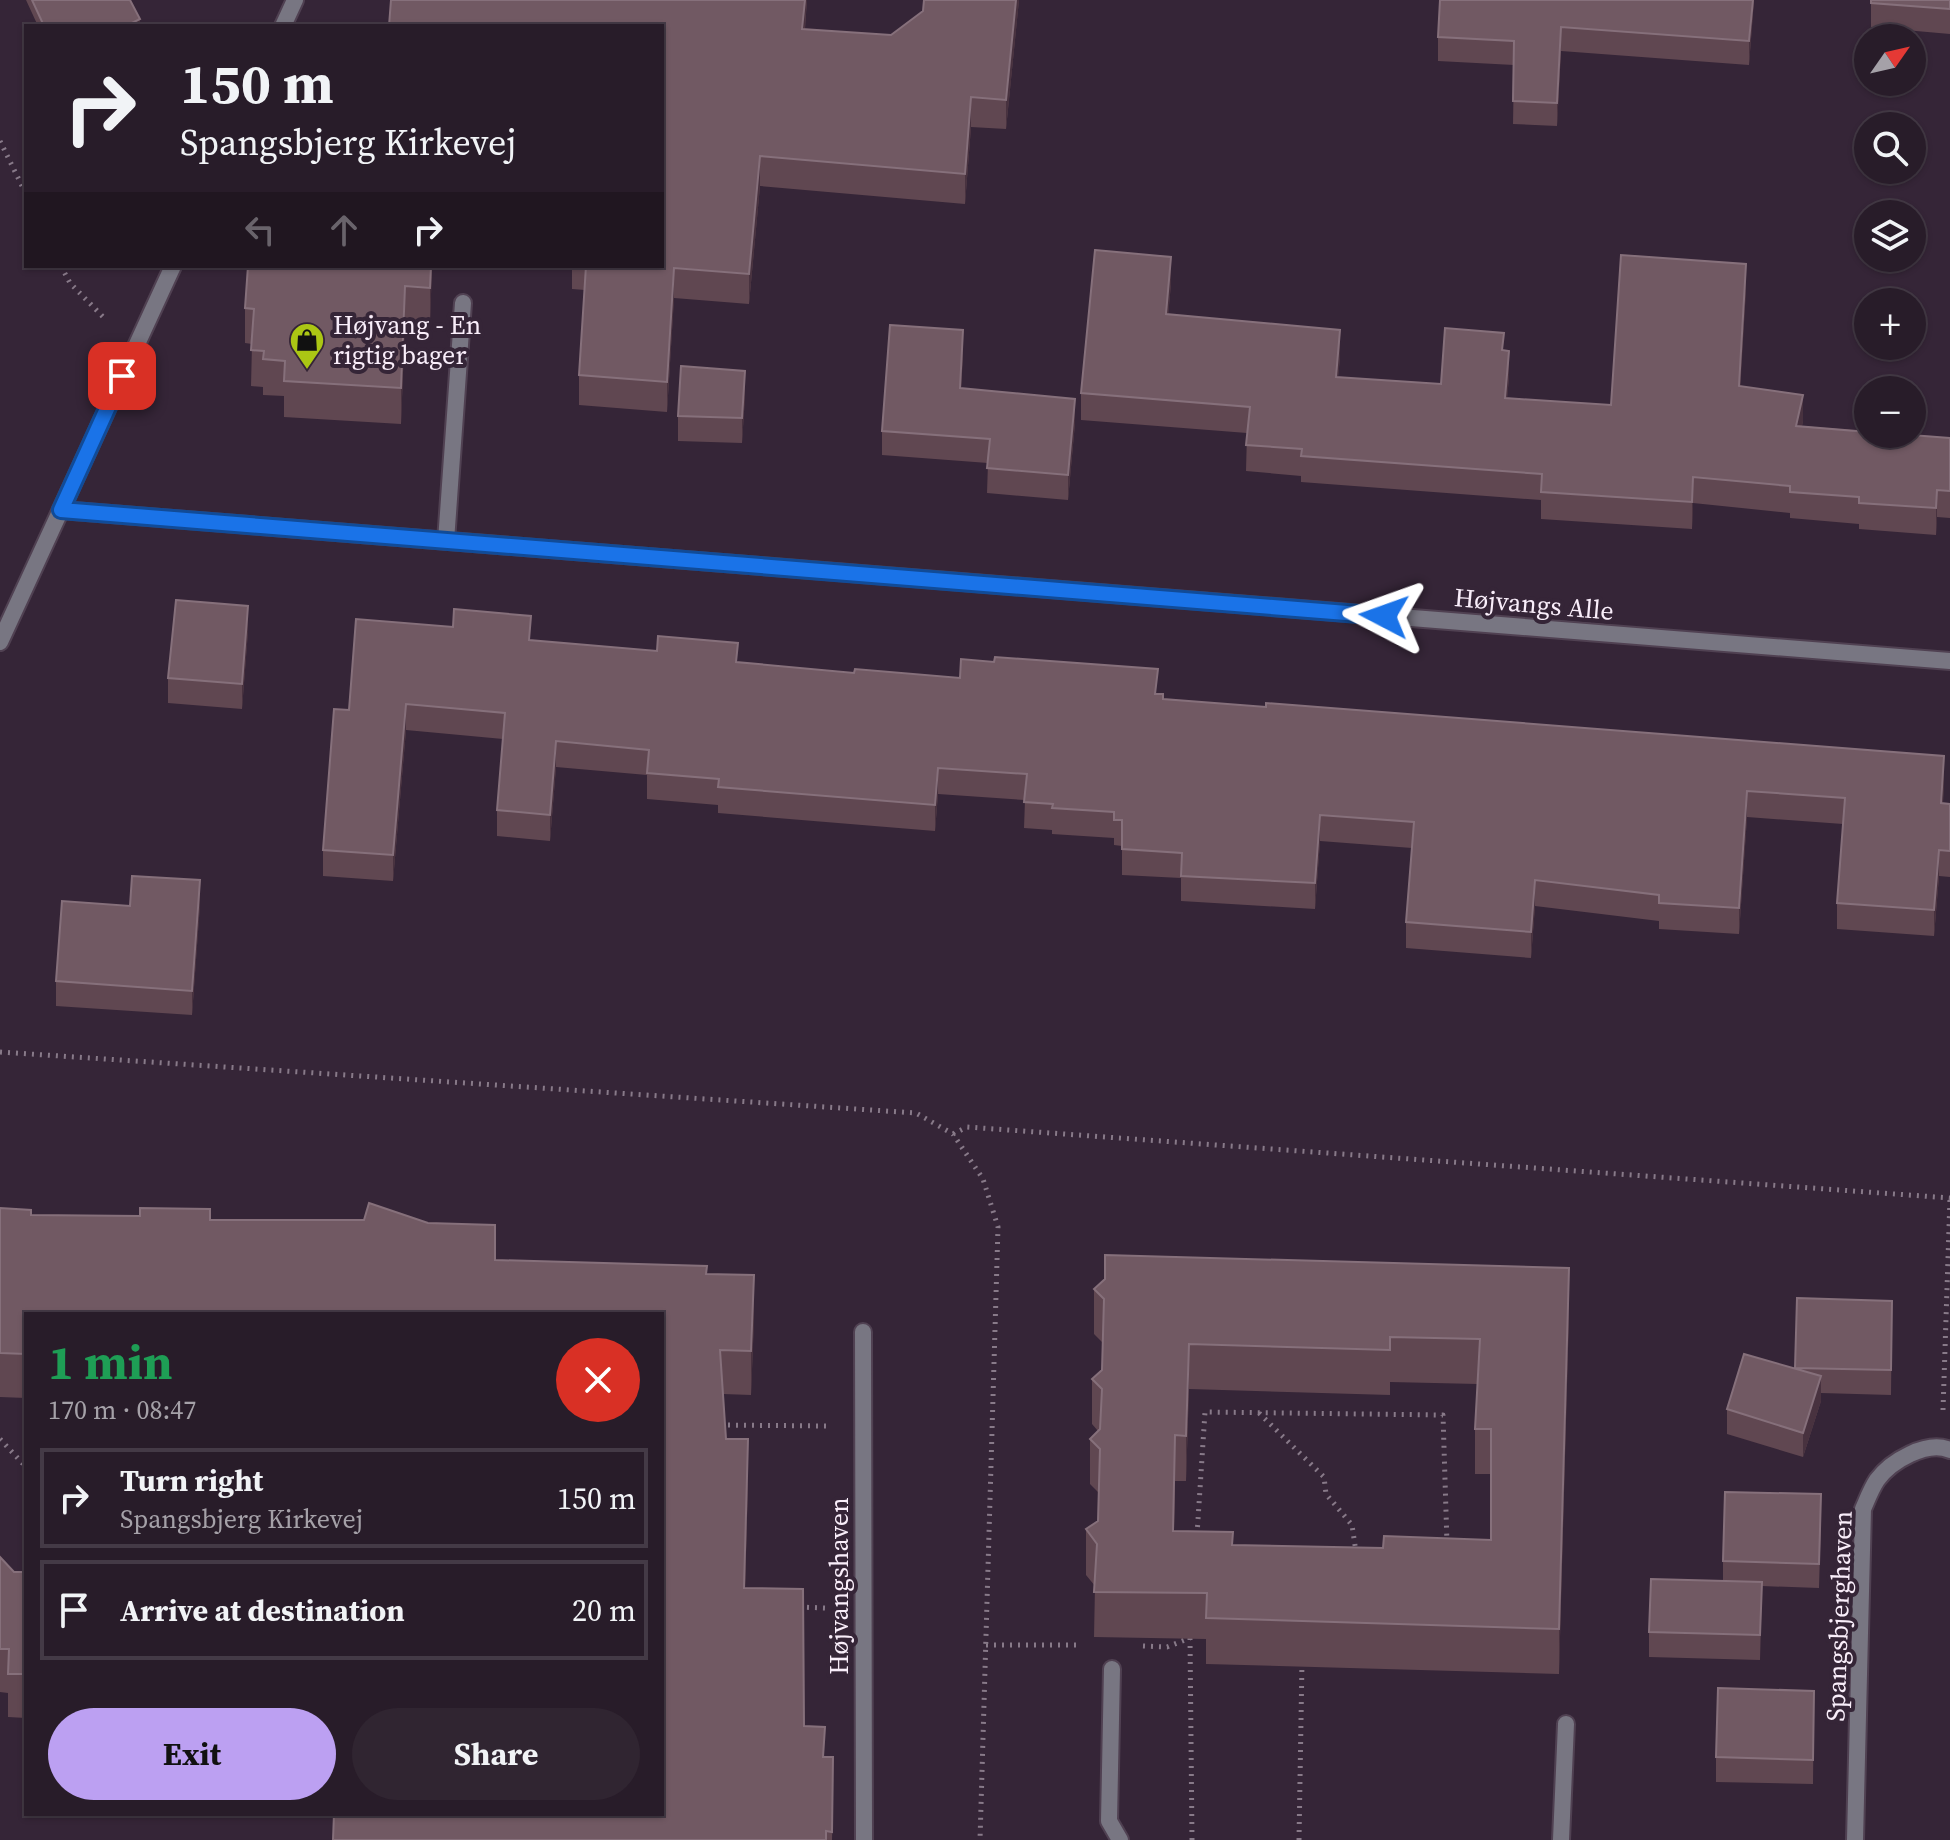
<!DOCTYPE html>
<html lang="en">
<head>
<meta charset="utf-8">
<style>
  body { margin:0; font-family:"Source Serif 4",serif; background:#302531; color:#f1f3f6; height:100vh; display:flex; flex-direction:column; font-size:30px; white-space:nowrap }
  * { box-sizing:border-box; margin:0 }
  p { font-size:26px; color:#a5a1a8 }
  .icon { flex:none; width:44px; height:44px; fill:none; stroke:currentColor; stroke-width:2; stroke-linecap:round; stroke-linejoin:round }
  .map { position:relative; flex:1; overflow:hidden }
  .details { position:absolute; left:24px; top:1312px; width:640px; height:504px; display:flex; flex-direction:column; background:#281c29; border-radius:0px; box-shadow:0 2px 6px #0004,0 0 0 2px #443a46 }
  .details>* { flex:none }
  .top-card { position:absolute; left:24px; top:24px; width:640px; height:244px; border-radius:0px; box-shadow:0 2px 6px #0004,0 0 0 2px #443a46; background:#281c29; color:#f1f3f6; overflow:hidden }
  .needle { width:52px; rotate:56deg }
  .fabs { position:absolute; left:1854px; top:24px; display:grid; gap:16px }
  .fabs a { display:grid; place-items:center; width:72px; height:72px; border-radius:50%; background:#281c29; box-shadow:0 2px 6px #0004,0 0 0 2px #443a46; font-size:40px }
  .pin { position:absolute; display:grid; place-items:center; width:68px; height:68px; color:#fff; margin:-34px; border-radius:16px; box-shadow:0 4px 12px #0006 }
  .me { position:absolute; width:88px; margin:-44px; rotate:274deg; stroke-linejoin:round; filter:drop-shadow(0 0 6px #0008) }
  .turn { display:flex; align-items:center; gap:28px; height:168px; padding:0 24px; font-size:36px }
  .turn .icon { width:104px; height:104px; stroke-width:2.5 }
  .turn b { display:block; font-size:56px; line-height:68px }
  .lanes { display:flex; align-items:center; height:76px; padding:0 24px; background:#0003; justify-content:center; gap:40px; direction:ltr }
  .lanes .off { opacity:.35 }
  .round { display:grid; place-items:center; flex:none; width:84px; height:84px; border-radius:42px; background:#302531 }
  .head { display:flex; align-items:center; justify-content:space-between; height:136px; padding:0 24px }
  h1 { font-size:48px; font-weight:700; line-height:60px; color:#1e9e55 }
  .cta { display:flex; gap:16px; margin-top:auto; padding:16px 24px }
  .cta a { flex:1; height:92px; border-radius:48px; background:#bca0f2; color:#111; font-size:32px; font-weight:700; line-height:92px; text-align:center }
  .cta a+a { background:#302531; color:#f1f3f6 }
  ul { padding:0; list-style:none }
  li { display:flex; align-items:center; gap:24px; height:100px; margin:0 16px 12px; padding:0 8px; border:4px solid #443a46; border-radius:0px }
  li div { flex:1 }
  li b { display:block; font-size:30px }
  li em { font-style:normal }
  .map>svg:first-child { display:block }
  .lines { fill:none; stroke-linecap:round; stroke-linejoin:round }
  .service-casing { stroke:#504152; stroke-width:20 }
  .minor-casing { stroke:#504152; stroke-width:20 }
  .tertiary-casing { stroke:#504152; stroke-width:20 }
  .path { stroke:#887a89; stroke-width:5; stroke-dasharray:2 6; stroke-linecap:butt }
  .service { stroke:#787682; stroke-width:16 }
  .minor { stroke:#787682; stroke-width:16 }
  .tertiary { stroke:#787682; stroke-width:16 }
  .wall { fill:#604751; fill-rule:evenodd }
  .shaded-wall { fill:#48323f }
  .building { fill:#715963; stroke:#86707b; stroke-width:2; fill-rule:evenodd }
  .route-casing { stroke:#114b97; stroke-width:20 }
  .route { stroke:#1a73e8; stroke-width:14 }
  .labels { text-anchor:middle; stroke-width:8; stroke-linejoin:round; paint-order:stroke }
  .poi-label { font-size:26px; fill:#f9eefa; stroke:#352537; text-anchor:start }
  .street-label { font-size:26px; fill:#f9eefa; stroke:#352537 }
</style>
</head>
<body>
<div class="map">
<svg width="1950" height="1840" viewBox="0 0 1950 1840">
  <rect width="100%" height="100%" fill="#352537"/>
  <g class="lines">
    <g class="service-casing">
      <path id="service" d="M446,541L463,303
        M1112,1669L1109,1821L1120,1840
        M1561,1840L1566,1724"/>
    </g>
    <g class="minor-casing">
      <path id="minor" d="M61,510L1950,661
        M863,1332L864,1840
        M1855,1840L1863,1509C1867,1500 1871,1489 1877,1480C1891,1461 1927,1440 1950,1450"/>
    </g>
    <g class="tertiary-casing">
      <path id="tertiary" d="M283,26L295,0
        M0,642L173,266"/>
    </g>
    <path class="path" d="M0,141L26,194
      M61,266L70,283L106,320
      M0,1052L916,1113L953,1134L983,1179L998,1227L980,1840
      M953,1134L967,1127L1950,1198
      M1943,1410L1950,1198
      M1259,1413L1324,1477L1326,1494L1352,1525L1356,1552
      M720,1425L826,1426
      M0,1439L26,1467
      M1197,1535L1205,1412L1443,1415L1447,1544
      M799,1607L825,1608
      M1190,1638L1192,1840
      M986,1645H1081
      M1143,1646L1167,1647L1190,1638V1633
      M1299,1840L1302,1661"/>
    <use href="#service" class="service"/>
    <use href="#minor" class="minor"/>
    <use href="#tertiary" class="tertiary"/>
  </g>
  <path class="wall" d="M26,0H130L140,26H38Z
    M807,0L805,29L891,35L1019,0L1006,129L971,127L965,204L760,186L749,304L674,298L667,412L579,405V375L585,290L572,289V266H662Z
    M1754,0L1749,65L1561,51L1557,126L1513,124L1514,65L1438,61V37Z
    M1950,0V34L1871,27V3Z
    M432,266L430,323L405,322L401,424L284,417V396L263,395V387L251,386L252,344L245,343V308Z
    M1171,284L1168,315L1340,357L1338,377L1441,384L1504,351L1509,377L1507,398L1611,405L1746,290L1740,386L1803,421L1802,426L1950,438V518L1937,517L1936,535L1859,529V524L1790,518V513L1693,503L1692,529L1541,519V500L1301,482V476L1246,471L1247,433L1081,420V393Z
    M963,355L961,388L1075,423L1068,500L987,493L988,463L882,455V431Z
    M745,396L742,443L678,441V416Z
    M453,627L531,641L738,663L854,673L960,678L1158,694L1163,699L1944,782L1943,803L1950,804V877L1939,876L1934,936L1837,929V903L1843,824L1747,817L1739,934L1659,929V921L1535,906L1531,958L1406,948V922L1412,848L1320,841L1315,909L1181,901V878L1122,875V846L1114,845V838L1052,834V830L1024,828L1025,800L938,794L935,831L718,813V805L647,799V775L556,767L550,841L497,836V810L503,739L406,730L393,881L323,876V850L349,710Z
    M248,631L242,709L168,703V678Z
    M200,904L192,1015L56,1006V981L130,906Z
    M0,1208L31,1215L210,1220L495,1260L707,1274L754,1319L751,1395L723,1394L726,1439L748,1483L745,1588L804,1726L825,1757L833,1801L832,1840H333L662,1814V1314H26V1398L0,1397Z
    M1094,1289L1569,1313L1559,1674L1206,1664V1639L1094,1637L1095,1586L1086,1575V1529L1098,1521L1099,1493L1090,1484V1439L1098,1431L1092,1424V1379L1102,1370L1103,1343L1094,1334ZM1390,1382L1478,1384L1475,1429V1474H1491V1540L1383,1548L1233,1545L1174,1531L1175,1481H1186L1189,1389L1390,1395Z
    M1892,1301L1891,1395L1821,1393V1401L1803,1457L1727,1434V1409L1795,1369Z
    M1821,1519L1819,1588L1762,1586L1760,1660L1649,1657V1632L1723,1581V1561Z
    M0,1557L14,1572H26V1718L8,1717V1693L0,1692Z
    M1814,1691L1813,1784L1716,1782V1757Z"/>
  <path class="shaded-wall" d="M805,0H807L802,59V29Z
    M1016,0H1019L1006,129V100Z
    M1753,0H1754L1749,65V41Z
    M140,19V26H126Z
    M1561,27V51L1557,126V103Z
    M971,97V127L965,204V174Z
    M760,156V186L749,304V274Z
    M1171,257V284L1166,341V314Z
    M1746,264V290L1739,412V386Z
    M431,266H432L430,323V288Z
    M674,268V298L667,412V382Z
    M405,286V322L401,424V388Z
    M963,330V355L960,412V388Z
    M1340,330V357L1336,403V377Z
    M1509,351V377L1505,425V398Z
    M745,371V396L742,443V418Z
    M1803,395V421L1796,452V426Z
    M1075,399V423L1068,500V475Z
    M1693,477V503L1692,529V502Z
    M1937,490V517L1936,535V508Z
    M248,606V631L242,709V684Z
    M406,704V730L393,881V855Z
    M556,741V767L550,841V815Z
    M1944,756V782L1941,829V803Z
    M938,768V794L935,831V805Z
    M1747,791V817L1739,934V908Z
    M1320,815V841L1315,909V883Z
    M1939,850V876L1934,936V910Z
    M200,880V904L192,1015V991Z
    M1535,880V906L1531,958V932Z
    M1569,1268V1313L1559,1674V1629Z
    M754,1275V1319L751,1395V1351Z
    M1189,1344V1389L1186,1481V1436Z
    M1821,1376V1401L1803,1457V1433Z
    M1175,1435V1481L1173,1576V1531Z
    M748,1439V1483L744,1631V1588Z"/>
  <path class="building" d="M32,0H130L140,19L126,26H44Z
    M391,0H805L802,29L891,35L923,11L924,0H1016L1006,100L971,97L965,174L760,156L749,274L674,268L667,382L579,375L586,266H662V26H389Z
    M1440,0H1753L1749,41L1561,27L1557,103L1513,101L1514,41L1438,37Z
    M1871,0H1950V9L1871,3Z
    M1095,250L1171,257L1166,314L1340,330L1336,377L1441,384L1445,328L1504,333L1502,350L1509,351L1505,398L1611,405L1621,255L1746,264L1739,386L1803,395L1796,426L1868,432V434H1898L1950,438V491L1937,490L1936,508L1859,503V497L1790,492V486L1693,477L1692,502L1541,492L1542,474L1301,456L1302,449L1246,445L1250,407L1081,393Z
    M248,266H431L430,288L405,286L401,388L284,381L285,361L263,359L264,351L251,350L254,309L245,308Z
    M890,325L963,330L960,388L1075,399L1068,475L987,468L990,439L882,431Z
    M681,366L745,371L742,418L678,416Z
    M176,600L248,606L242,684L168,678Z
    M454,609L531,616L529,640L657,651L658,636L738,643L736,662L854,673L855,669L960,678L961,659L994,662L995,657L1158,669L1155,694H1163V699L1266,707V703L1944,756L1941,803L1950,804V851L1939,850L1934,910L1837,903L1845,798L1747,791L1739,908L1659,903V895L1535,880L1531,932L1406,922L1414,822L1320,815L1315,883L1181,876L1182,853L1122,849V820H1114V812L1052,808L1053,804L1024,802L1027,774L938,768L935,805L718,787L719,779L647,773L649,750L556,741L550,815L497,810L505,713L406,704L393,855L323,850L334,709L349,710L356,619L453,627Z
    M132,876L200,880L192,991L56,981L62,901L130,906Z
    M369,1203L428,1223L495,1225V1260L707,1266L706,1274L754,1275L751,1351L720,1350L726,1439H748L744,1588L803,1589L804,1726L825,1727L823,1757H833L832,1832L826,1831V1840H333L334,1814H662V1314H26V1354L0,1353V1208L31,1210V1215L140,1216V1208L210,1209V1220H364Z
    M1105,1255L1569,1268L1559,1629L1206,1618L1207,1593L1094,1592L1097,1544L1086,1529L1098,1521L1100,1449L1090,1439L1100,1429L1102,1389L1092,1379L1102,1370L1104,1299L1094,1289L1105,1279ZM1390,1337L1480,1339L1475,1429H1491V1540L1384,1536L1383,1548L1232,1545L1233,1532L1173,1531L1175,1435L1186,1436L1189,1344L1390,1350Z
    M1797,1298L1892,1301L1891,1370L1795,1368Z
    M1744,1354L1821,1376L1803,1433L1727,1409Z
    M1725,1492L1821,1494L1819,1564L1723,1561Z
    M0,1557L14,1572H26V1674H8L9,1649H0Z
    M1651,1579L1762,1582L1760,1635L1649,1632Z
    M1718,1688L1814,1691L1813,1760L1716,1757Z"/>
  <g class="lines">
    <g class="route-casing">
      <path id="route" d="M122,376L61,510L1384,616"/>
    </g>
    <use href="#route" class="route"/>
  </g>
  <defs>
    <g id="shop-pin" transform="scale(1.8)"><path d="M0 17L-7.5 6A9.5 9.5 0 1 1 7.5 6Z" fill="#abc614" stroke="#352537"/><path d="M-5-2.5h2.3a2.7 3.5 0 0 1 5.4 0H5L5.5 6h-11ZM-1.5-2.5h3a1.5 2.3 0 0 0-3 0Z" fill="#111"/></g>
  </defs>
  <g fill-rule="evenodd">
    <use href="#shop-pin" x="307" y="340"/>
  </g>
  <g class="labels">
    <g class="poi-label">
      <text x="333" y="334">Højvang - En<tspan x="333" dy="30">rigtig bager</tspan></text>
    </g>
    <g class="street-label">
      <text transform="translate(1534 604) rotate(5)" y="9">Højvangs Alle</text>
      <text transform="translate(839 1586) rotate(-90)" y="9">Højvangshaven</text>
      <text transform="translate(1839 1616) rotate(-88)" y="9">Spangsbjerghaven</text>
    </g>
  </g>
</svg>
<div class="fabs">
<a><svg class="needle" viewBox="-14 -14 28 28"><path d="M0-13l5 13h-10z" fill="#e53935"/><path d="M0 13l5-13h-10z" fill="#a5a1a8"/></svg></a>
<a><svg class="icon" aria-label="search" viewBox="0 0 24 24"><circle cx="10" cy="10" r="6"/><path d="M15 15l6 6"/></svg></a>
<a><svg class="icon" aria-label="layers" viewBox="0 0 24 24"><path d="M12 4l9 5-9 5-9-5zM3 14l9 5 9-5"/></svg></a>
<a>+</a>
<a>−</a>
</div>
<div class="pin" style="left:122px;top:376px;background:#d93025"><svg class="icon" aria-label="arrive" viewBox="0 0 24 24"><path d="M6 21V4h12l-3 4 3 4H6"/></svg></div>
<svg class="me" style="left:1384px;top:616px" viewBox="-20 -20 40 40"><path d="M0-17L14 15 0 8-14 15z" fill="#1a73e8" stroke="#fff" stroke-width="4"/></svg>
<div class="top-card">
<div class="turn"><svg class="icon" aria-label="right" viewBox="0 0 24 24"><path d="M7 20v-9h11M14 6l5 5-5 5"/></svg><div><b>150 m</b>Spangsbjerg Kirkevej</div></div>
<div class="lanes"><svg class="icon off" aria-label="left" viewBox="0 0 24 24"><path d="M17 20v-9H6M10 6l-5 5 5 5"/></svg><svg class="icon off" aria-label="ahead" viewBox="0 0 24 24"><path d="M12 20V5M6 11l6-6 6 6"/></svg><svg class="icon" aria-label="right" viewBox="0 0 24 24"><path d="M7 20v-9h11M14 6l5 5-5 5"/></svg></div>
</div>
<section class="details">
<div class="head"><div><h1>1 min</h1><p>170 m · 08:47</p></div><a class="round" style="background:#d93025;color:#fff"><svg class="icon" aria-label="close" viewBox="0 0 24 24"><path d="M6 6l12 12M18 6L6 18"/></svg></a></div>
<ul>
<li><svg class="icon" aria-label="right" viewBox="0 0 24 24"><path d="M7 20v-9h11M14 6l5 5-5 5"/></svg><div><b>Turn right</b><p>Spangsbjerg Kirkevej</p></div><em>150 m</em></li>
<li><svg class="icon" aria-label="arrive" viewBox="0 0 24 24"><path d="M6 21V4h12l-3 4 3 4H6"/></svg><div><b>Arrive at destination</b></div><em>20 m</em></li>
</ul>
<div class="cta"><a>Exit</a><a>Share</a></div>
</section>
</div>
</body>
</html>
